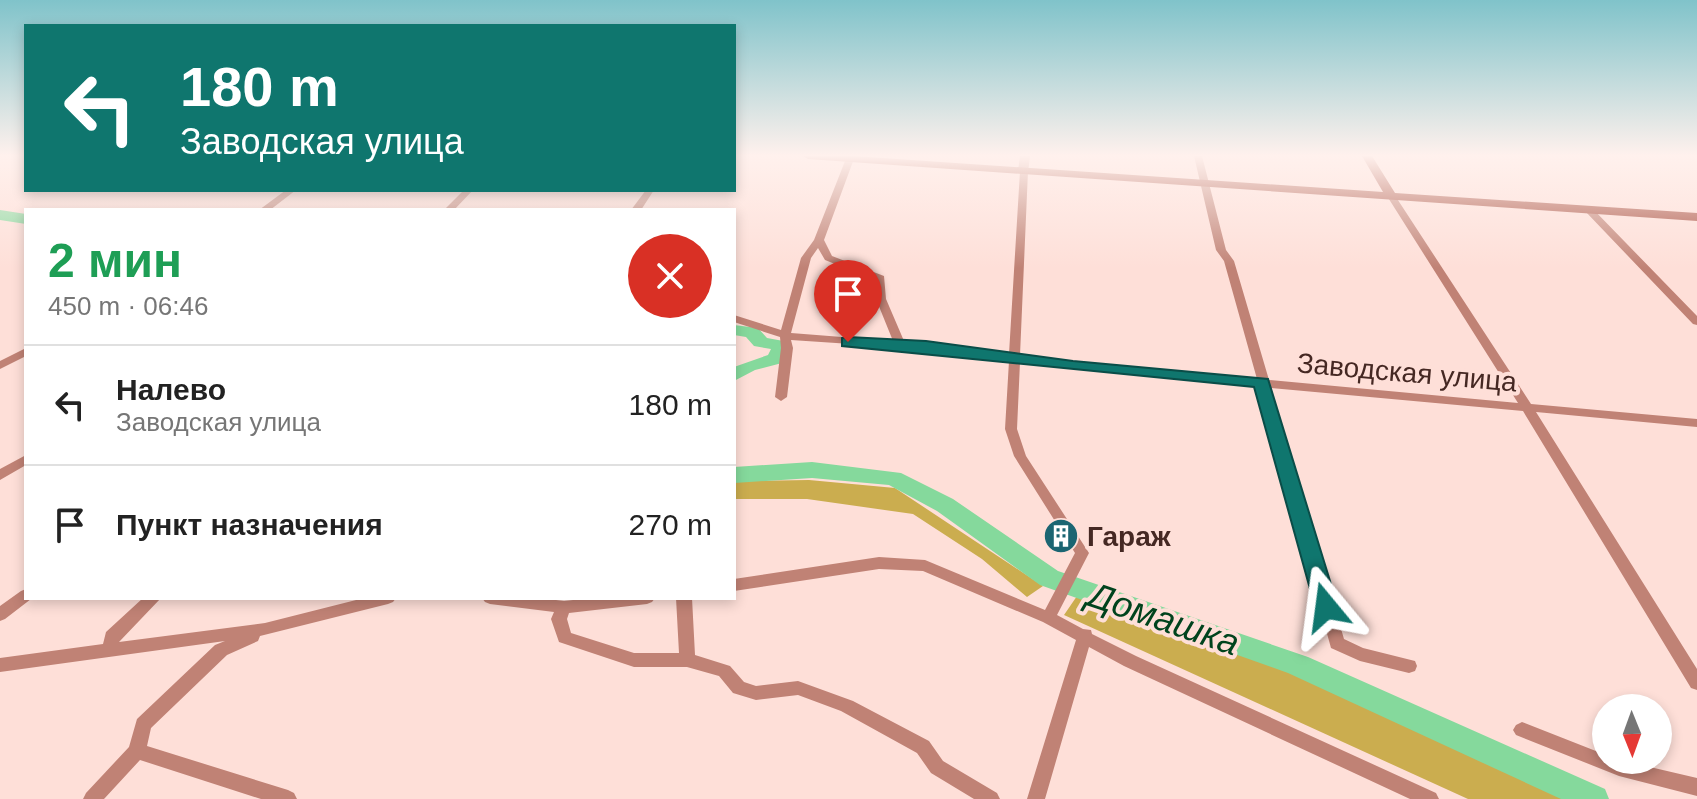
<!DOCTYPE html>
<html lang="ru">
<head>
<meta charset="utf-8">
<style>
  body { margin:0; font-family:Helvetica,sans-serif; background:#f2f2f2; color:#222; height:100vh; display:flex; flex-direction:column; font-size:30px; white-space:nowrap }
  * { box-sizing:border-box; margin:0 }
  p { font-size:26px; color:#767676 }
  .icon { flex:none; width:44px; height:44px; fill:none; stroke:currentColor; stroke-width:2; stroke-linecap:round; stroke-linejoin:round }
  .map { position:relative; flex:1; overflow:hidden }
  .side { position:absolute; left:24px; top:208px; width:712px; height:392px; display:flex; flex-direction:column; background:#fff; border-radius:0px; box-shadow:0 4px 12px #0003 }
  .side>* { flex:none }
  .hud { position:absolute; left:24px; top:24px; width:712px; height:168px; border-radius:0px; box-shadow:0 4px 12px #0003; background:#0f766e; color:#fff; overflow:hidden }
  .needle { width:52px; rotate:179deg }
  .fabs { position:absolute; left:1592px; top:694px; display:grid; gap:16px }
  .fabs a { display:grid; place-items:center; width:80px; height:80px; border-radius:50%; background:#fff; box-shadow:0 4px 12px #0003; font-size:40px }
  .pin { position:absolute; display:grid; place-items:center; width:68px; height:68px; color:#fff; margin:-82px -34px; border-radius:50% 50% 50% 0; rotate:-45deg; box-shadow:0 0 8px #0007 }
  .pin .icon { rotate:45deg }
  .me { position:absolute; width:88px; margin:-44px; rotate:344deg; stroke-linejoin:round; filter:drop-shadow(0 0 6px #0008) }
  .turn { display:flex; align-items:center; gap:28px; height:168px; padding:0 24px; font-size:36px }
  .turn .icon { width:104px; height:104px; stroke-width:2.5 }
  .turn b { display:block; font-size:56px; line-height:68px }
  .round { display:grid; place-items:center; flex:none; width:84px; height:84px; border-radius:42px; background:#f2f2f2 }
  .summary { display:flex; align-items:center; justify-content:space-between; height:136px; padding:0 24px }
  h1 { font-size:48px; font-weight:700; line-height:60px; color:#1e9e55 }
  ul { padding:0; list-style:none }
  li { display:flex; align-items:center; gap:24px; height:120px; padding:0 24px; border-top:2px solid #e0e0e0 }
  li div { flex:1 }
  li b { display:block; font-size:30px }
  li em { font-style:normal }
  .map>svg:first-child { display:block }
  .forest { fill:#cbad4f }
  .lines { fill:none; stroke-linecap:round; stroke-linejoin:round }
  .river { fill:#85d99c; fill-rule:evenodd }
  .minor { fill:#c08275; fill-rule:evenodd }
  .tertiary { fill:#c08275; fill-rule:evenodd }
  .secondary { fill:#a74e3e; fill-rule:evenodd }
  .route { fill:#0f766e; stroke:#0a4d48; stroke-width:2 }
  .labels { text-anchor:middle; stroke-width:8; stroke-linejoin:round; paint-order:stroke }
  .street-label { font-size:28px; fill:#452823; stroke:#fedfd8 }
  .poi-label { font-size:28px; font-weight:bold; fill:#452823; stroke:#fedfd8; text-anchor:start }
  .near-water-label { font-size:36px; font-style:italic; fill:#00431d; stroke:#fedfd8 }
</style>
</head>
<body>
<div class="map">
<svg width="1697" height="799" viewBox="0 0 1697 799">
  <rect width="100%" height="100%" fill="#fedfd8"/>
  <path class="forest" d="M809,480L895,488L1043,586L1027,597L982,559L913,514L807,499H734V481Z
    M1077,596L1302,677L1566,799H1468L1064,615Z"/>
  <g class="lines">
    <path class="river" d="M0,210L26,214V224L0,220Z
      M734,325L758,328L767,338L789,342L791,346L782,363L755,370L734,381V367L768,355L771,349L754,346L746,337L734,335Z
      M812,462L901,473L953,499L1058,571L1308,657L1605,789L1609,799H1561L1288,673L1040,585L937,511L889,485L812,478L734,483V467Z"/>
    <path class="minor" d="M847,156H855L824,240L832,256L884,276L886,299L904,341L1009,354L1020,171L1024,168L1028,171L1020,355L1073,363L1257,379L1224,261L1216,250L1194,156H1202L1226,250L1234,261L1269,380L1518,403L1387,196L1388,194H1394L1531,404L1697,419V427L1536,412L1697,669V690L1691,688L1523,411L1271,388L1344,639L1363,648L1415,661L1417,666L1415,671L1409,673L1360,661L1331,648L1259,387L1073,369L1020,362L1017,429L1026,456L1089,553L1057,615L1083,629L1091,630L1092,634L1136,656L1436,793L1439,799H1410L1124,666L1089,647L1045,799H1027L1076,640L1043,622L923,571L879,569L734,591V579L879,557L925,560L1045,610L1075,553L1014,456L1005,429L1009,361L926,349L791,340L793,348L787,397L781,401L775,397L781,348L780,337L734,322V315L781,330L801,258L814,240ZM818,248L825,260L875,280L876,299L893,341L791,333L811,258Z
      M286,190H296L270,210H259Z
      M464,190H473L454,210H444Z
      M646,190H654L641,210H631Z
      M1588,206L1591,207L1697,316V325L1693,324L1585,211V207Z
      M26,348V356L0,369V361Z
      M26,455V465L0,480V469Z
      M26,589V598L31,599L5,619L0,621V606L21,591Z
      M143,598H161L119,642L265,623L364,598H396L393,602L388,604L260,636L258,641L227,655L151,728L147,746L288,790L294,793L297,799H261L140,760L104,799H83L86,793L129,747L137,719L215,645L225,641L0,672V658L103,644L106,632Z
      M482,598H540L564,601L591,598H655L652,602L647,604L569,613L567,619L571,633L634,653H679L676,598H692L695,655L730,666L744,682L756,686L798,681L853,701L929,741L943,761L997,793L1000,799H974L931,773L917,753L841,711L798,695L756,700L733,693L719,676L687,667H634L559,642L551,619L554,612L490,604L485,602Z
      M1522,722L1606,755V760H1620L1697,778V796L1619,776L1516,735L1513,730L1516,725Z"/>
    <path class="tertiary" d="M1020,156H1030L1028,173L1018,171Z"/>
    <path class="secondary" d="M803,156H853L1383,192L1362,156H1372L1395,193L1697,213V221L808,159Z"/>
  </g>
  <linearGradient id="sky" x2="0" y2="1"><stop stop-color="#80c3ca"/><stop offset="0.58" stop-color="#fff1ed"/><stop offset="1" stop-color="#fff1ed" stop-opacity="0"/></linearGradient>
  <rect width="1697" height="268" fill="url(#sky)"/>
  <path class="route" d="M848,337L926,341L1073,361L1268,379L1338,607L1334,613H1318L1315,607L1254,387L842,346V338Z"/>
  <defs>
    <g id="building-disc" transform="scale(1.8)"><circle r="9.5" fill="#1b6572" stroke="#fedfd8"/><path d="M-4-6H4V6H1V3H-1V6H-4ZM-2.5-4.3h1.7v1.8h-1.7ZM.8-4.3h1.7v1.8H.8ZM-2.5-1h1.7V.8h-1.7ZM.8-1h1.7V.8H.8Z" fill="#fff"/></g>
  </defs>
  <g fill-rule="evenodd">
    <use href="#building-disc" x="1061" y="536"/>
  </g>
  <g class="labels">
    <g class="street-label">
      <text transform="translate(1407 372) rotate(5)" y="10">Заводская улица</text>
    </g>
    <g class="poi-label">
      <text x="1087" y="546">Гараж</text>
    </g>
    <g class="near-water-label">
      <text transform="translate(1164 618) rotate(19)" y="13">Домашка</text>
    </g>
  </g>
</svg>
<div class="fabs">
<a><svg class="needle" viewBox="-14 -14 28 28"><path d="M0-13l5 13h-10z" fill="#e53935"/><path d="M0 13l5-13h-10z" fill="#767676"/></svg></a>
</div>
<div class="pin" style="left:848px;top:342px;background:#d93025"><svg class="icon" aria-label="arrive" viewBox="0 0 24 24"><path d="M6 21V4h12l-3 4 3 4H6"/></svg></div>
<svg class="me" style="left:1326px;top:607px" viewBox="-20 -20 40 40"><path d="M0-17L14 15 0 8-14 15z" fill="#0f766e" stroke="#fff" stroke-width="4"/></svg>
<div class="hud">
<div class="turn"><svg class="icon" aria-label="left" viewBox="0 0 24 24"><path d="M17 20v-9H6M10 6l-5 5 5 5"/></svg><div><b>180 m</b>Заводская улица</div></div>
</div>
<section class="side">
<div class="summary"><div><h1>2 мин</h1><p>450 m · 06:46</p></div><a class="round" style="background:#d93025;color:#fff"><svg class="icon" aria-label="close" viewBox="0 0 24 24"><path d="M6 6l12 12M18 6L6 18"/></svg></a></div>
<ul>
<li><svg class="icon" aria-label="left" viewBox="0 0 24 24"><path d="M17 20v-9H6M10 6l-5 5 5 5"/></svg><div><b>Налево</b><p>Заводская улица</p></div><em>180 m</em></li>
<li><svg class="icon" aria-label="arrive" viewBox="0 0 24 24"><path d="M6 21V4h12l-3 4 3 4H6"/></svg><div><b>Пункт назначения</b></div><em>270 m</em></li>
</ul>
</section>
</div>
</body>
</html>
